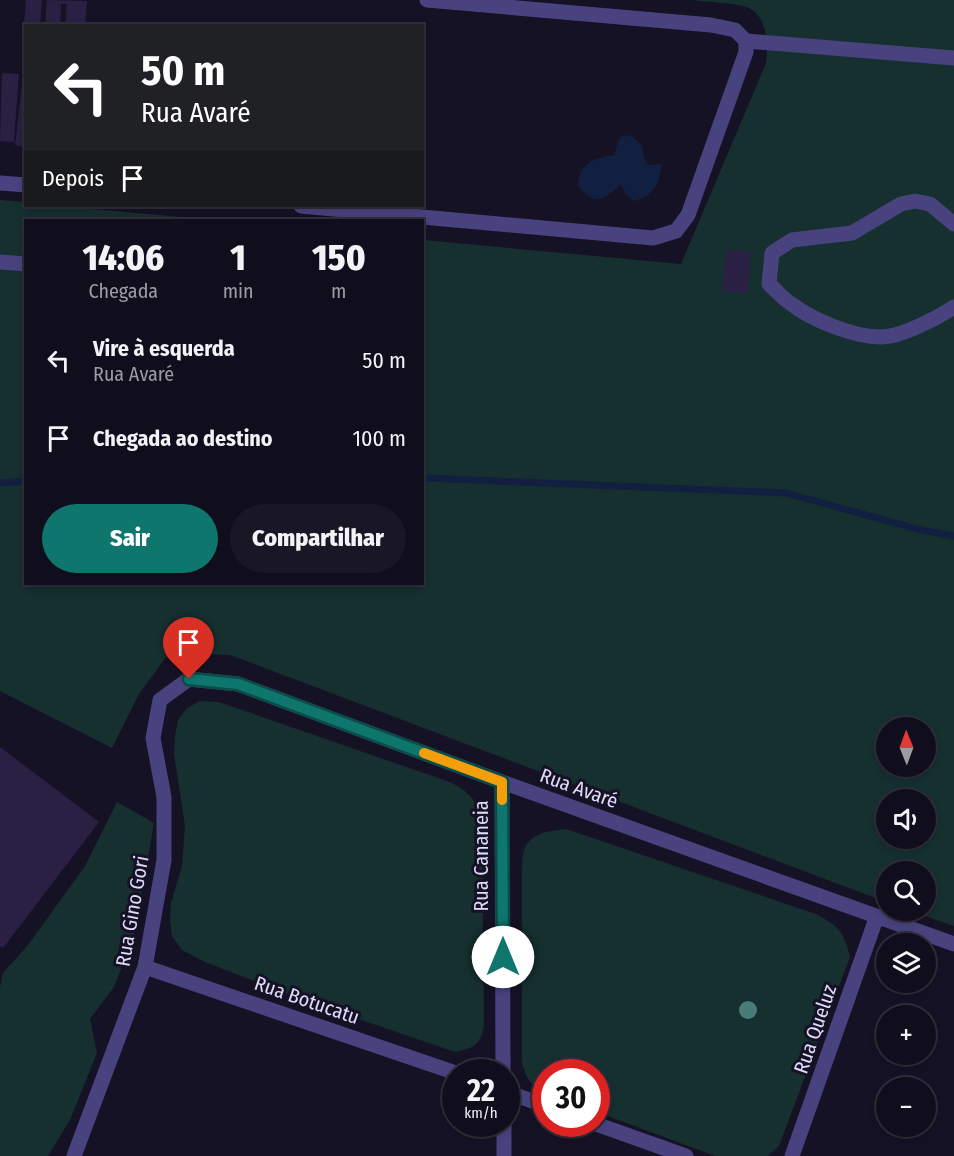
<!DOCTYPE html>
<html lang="pt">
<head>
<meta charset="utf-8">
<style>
  body { margin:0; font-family:"Fira Sans Condensed",sans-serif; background:#191725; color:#f1f3f6; height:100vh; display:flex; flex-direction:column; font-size:22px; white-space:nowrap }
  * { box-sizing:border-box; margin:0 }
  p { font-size:20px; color:#9c9ca3 }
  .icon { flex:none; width:33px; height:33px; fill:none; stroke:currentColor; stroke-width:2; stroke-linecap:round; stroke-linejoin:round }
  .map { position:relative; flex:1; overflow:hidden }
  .side { position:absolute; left:24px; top:219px; width:400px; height:366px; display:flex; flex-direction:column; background:#100e1c; border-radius:0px; box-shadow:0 3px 9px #0003,0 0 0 2px #302e3b }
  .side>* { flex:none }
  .banner { position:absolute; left:24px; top:24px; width:400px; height:183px; border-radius:0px; box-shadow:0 3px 9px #0003,0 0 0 2px #302e3b; background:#202124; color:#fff; overflow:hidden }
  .needle { width:39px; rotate:359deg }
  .controls { position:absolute; left:876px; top:717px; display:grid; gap:12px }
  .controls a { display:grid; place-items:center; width:60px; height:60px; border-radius:50%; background:#100e1c; box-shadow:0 3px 9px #0003,0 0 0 2px #302e3b; font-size:30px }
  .speed { position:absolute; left:442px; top:1059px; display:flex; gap:12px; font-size:30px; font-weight:700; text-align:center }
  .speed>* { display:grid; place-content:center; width:78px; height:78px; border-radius:50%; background:#100e1c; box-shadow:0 3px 9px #0003,0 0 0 2px #302e3b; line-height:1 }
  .speed small { font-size:15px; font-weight:400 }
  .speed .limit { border:9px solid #d22; background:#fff; color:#111 }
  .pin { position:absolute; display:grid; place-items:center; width:51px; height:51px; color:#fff; margin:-62px -26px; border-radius:50% 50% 50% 0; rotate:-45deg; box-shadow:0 0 6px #0007 }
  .pin .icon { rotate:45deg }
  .me { position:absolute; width:66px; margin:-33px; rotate:0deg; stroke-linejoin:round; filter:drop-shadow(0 0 4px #0008) }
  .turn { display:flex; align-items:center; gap:21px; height:126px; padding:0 18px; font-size:27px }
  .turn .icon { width:78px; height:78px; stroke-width:2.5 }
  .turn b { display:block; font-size:42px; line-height:51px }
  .then { display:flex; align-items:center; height:57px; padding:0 18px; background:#0003; gap:12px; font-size:22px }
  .eta { display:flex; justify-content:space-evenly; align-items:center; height:102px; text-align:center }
  .eta b { font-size:36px; font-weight:800; line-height:42px }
  .cta { display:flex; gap:12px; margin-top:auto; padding:12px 18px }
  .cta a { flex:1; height:69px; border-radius:36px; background:#0f766e; color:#fff; font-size:24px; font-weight:800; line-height:69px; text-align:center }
  .cta a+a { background:#191725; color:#f1f3f6 }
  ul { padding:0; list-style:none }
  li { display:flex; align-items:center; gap:18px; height:78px; padding:0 18px }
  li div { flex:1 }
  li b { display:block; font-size:22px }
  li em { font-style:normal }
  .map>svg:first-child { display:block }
  .green { fill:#162f2f; fill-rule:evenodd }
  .water { fill:#112040 }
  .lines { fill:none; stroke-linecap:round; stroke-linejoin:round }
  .stream { stroke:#112040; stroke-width:7 }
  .building { fill:#292044 }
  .minor { stroke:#48437f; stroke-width:15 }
  .tree { fill:#477c79 }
  .route-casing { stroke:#0a4d48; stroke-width:15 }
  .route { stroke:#0f766e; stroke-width:10 }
  .slow { stroke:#f59e0b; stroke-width:10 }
  .labels { text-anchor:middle; stroke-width:6; stroke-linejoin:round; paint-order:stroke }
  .street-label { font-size:20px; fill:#e0dbfb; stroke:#161225 }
</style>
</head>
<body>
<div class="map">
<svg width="954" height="1156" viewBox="0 0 954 1156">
  <rect width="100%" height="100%" fill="#161225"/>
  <path class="green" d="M692,0H954V926L910,911L926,910V872H886V902L230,655L169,653L139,694L112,748L0,691V200L25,202L26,206H58L215,220H26V584H423V240L681,264L766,63C768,45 768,18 749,8C738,3 706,2 692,0ZM886,728H926V766H886ZM886,800H926V838H886Z
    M200,701L219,702L447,781C466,789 474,797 482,816L484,1027C479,1046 474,1048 455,1052L303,1000L205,962L182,950L172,936L170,921L171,903L182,866L185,826L174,754L175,736L178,720L187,708Z
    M117,802L154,823L134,936L114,987L90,1019L97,1053L70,1120L48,1156H0V987L3,973L28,945L85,866Z
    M566,829L816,914C838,926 844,931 850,957L779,1146L768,1156H715L597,1112V1072H546V1093C531,1087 526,1078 522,1063V870C522,864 522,856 524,850C531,832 550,831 566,829Z"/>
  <path class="water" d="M630,135L642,145L644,158L648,165L662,164C660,184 652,197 633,201L625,193L621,184C603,200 597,207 578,186C580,162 593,159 614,155L620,137Z"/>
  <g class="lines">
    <path class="stream" d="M423,478L786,493L917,529L954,536
      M0,483L26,481"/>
  </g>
  <path class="building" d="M26,0H42L40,26H24Z
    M47,0L87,1L85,26H65L67,4H61L60,26H45Z
    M2,73L19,74L14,142L0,141Z
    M22,84H26V147L15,145Z
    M726,250L751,252L748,293L722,291Z
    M0,747L99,822L3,948L0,946Z"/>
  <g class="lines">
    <path class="minor" d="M427,0L711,25L735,30L746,41
      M746,41L954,58
      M0,183L26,185
      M301,206L653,238L676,231L688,215L746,52V41
      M954,224L930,204L915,201L901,204L852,233L792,240L772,253L769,284C776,290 782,298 790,303C812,320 853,337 881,337C901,337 937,318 954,307
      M0,262L26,264
      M502,782L503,1072
      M145,967L456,1073
      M507,1092L546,1106
      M504,1124V1156
      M596,1124L686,1156
      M74,1156L145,967L164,860V797L153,738L160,700L189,679L238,684L502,782L954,944
      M792,1156L877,916"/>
  </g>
  <circle class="tree" cx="748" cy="1010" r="9"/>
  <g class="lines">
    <g class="route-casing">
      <path id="route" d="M189,679L238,684L502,782L503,957"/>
    </g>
    <use href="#route" class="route"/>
    <path class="slow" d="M424,753L502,782V800"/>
  </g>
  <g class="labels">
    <g class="street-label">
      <text transform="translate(579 788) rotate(20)" y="7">Rua Avaré</text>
      <text transform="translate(481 856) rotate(-90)" y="7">Rua Cananeia</text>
      <text transform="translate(132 911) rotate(-80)" y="7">Rua Gino Gori</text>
      <text transform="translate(307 1000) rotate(19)" y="7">Rua Botucatu</text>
      <text transform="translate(815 1029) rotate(-71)" y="7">Rua Queluz</text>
    </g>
  </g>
</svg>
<div class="controls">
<a><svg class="needle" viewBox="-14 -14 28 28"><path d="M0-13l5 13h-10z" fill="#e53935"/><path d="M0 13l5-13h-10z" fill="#9c9ca3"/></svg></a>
<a><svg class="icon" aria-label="sound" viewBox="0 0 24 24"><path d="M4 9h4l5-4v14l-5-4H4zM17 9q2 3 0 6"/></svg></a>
<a><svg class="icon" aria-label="search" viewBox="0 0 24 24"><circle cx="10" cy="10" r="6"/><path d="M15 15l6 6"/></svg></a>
<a><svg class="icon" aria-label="layers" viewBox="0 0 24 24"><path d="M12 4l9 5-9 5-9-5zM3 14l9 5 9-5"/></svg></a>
<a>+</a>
<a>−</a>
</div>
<div class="speed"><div>22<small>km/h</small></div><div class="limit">30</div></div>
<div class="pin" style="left:189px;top:679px;background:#d93025"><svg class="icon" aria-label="arrive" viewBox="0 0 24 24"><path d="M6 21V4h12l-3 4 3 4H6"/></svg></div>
<svg class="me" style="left:503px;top:957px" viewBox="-20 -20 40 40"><circle r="19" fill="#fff"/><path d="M0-13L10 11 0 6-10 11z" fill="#0f766e"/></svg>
<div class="banner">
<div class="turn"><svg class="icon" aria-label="left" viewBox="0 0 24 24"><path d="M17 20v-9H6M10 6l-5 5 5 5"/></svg><div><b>50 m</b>Rua Avaré</div></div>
<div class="then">Depois<svg class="icon" aria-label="arrive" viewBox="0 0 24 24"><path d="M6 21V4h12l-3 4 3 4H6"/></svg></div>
</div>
<section class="side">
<div class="eta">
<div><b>14:06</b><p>Chegada</p></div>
<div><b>1</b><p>min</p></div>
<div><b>150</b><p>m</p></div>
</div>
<ul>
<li><svg class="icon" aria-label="left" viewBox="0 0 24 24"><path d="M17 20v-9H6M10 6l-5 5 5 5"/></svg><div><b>Vire à esquerda</b><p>Rua Avaré</p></div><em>50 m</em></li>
<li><svg class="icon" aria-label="arrive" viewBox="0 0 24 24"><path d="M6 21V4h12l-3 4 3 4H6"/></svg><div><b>Chegada ao destino</b></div><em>100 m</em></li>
</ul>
<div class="cta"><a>Sair</a><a>Compartilhar</a></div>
</section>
</div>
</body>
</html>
